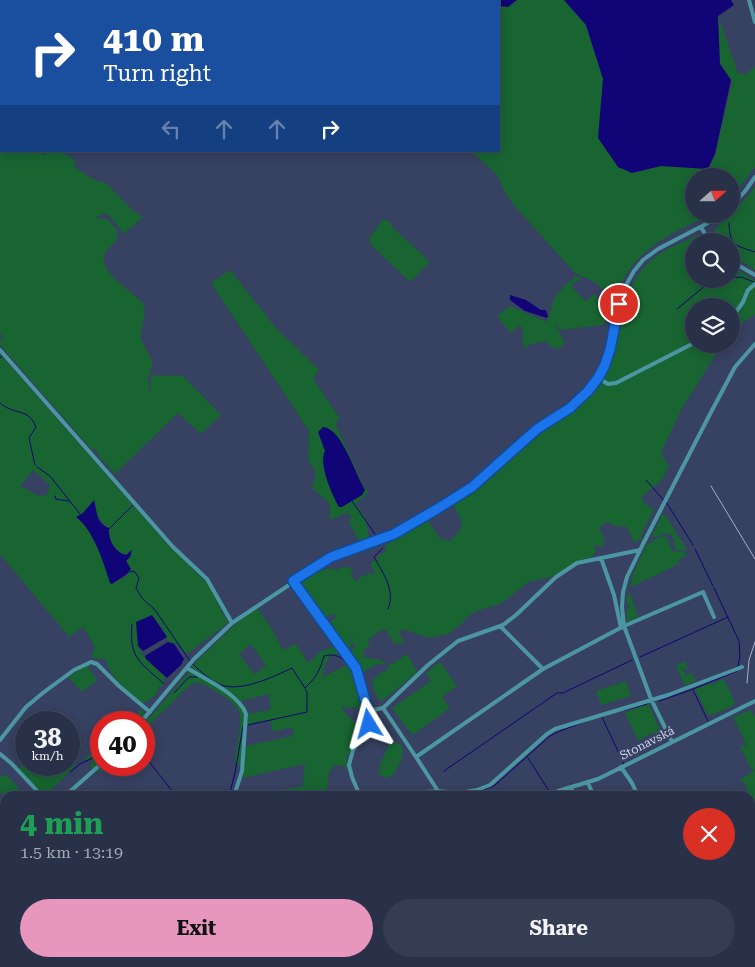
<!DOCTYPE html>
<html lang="en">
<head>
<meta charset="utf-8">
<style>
  body { margin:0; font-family:"Roboto Serif",serif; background:#353d53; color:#f1f3f6; height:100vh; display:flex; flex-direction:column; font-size:19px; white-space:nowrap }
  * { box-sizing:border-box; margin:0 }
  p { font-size:16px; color:#a5a9b4 }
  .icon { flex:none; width:28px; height:28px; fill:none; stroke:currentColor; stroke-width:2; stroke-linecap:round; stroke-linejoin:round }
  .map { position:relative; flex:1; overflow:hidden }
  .sheet { position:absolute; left:0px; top:791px; width:755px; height:176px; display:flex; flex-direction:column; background:#293149; border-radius:15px 15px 0 0; box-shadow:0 2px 12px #0003,0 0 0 1px #454c61 }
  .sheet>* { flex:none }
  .top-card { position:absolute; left:0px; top:0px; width:500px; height:152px; box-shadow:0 2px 12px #0003,0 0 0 1px #454c61; background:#1a4fa0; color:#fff; overflow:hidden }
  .needle { width:32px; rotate:69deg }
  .tools { position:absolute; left:685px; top:168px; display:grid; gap:10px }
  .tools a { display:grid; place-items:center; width:55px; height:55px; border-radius:50%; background:#293149; box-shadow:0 2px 12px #0003,0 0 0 1px #454c61; font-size:25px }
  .speed { position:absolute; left:15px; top:711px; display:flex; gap:10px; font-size:25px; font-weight:700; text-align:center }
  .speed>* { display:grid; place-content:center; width:65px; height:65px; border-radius:50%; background:#293149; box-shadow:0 2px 12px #0003,0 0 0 1px #454c61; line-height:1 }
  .speed small { font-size:12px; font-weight:400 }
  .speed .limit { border:8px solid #d22; background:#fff; color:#111 }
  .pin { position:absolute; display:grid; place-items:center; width:42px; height:42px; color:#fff; margin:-21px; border:2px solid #fff; border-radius:50%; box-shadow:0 1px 5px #0007 }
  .me { position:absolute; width:55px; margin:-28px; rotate:352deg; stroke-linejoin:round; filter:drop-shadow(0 0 4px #0008) }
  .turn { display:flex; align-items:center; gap:18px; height:105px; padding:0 20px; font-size:22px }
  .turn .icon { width:65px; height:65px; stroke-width:2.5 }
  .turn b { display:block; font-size:35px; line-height:42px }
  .lanes { display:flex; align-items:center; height:48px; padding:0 20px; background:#0003; justify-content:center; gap:25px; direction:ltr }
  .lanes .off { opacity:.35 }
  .round { display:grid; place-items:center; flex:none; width:52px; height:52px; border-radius:26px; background:#353d53 }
  .head { display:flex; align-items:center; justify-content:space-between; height:85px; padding:0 20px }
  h1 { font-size:30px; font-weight:700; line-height:38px; color:#1e9e55 }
  .cta { display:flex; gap:10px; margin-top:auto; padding:10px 20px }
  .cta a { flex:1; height:58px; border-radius:30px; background:#e797bd; color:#111; font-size:20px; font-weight:700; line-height:58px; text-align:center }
  .cta a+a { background:#353d53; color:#f1f3f6 }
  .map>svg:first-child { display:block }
  .green { fill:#186532; fill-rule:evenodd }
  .water { fill:#110476 }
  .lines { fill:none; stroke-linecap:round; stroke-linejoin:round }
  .stream { stroke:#110476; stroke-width:1 }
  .minor { stroke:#4c96a3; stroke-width:4 }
  .rail { stroke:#a7aec5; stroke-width:1 }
  .route-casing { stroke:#114b97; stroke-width:12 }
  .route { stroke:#1a73e8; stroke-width:9 }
  .labels { text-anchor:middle; stroke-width:4.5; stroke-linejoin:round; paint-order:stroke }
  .street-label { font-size:12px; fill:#cdd4e8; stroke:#374161 }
</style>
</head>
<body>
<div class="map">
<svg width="755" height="967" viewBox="0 0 755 967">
  <rect width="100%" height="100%" fill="#374161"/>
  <path class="green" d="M197,0H402L401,1Z
    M517,0H564L586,25L603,79L598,138L632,173L661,166L708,169L715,154L732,82L720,64L718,15L738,74H745L755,67V167L731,198V176H694V214H710C663,239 630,249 613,305L598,284L574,272L513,204L504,191L497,175L471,151H499V6L508,7Z
    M0,139L1,151H40L44,156L47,151H60L75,160V167C84,174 95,182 106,183L134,212L143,217L124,234L110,216L105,213L94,218L107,219L117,230V240L106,251L103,259L106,268L115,279L142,302L145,311L140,337L153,363L148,378L150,390L144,394L151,391V375L183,376L220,414L219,417L202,433H200L178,413L115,474L98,455L96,449L92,450L0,345V339L4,341L0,332Z
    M755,186V270L731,255V241H715L714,239L715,229L749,195Z
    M383,219L391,223V226L430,262L410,282L369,243L370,237Z
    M698,235L702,241H694V279H731V266L755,280V315L746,320L731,334V306H694V344H722L681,410L661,453L669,466L662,480L641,497L645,504L654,509L641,535L642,539L634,542L627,527L616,526L606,522L599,528L605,540L602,547L594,545L596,551L592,557L577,561L551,577L528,582L502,603L474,612L466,618L463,623L448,634L428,638L404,629L399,633L404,641L403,643L396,644L393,643L392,638L388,636V631L382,629L370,638L368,642L370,648L368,647L365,648L363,657L380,660L388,664H392L407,654L417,672L381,702L374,690L372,680L390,667L388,664H377L363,672L349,652L355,647L352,642L353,639L351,637V646L348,649L329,623L336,617L334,613L325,619L301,588L300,581L318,571L333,568L337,571L339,568L351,567L352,572L351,576L357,582V579L370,573L373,575L374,571L370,564L387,549L385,546L396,537L427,519L440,539L450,541C466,527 463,520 452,504C460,499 469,493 477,487C494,472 509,455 528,441C547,426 573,415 589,396C602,382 612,361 616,342C622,314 625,287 646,265C659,251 681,243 698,235Z
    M230,270L277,329L319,370L313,378L340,419L335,423L364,487L368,491L367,494L356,503L366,519L369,539L360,542L349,523L351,516L346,513L330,520V504L312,488L316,473L308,460L309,431L211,283Z
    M573,276L582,277L571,286L585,301L595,294L608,314V316L603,325L559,330L556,323L555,325L565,343L558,349L550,346L546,341L528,345L527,347H523L522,327L520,325L510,333L497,316L510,306L547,322L554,298L566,284L574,279Z
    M0,354L169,546L200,576L209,586L228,623L187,654L175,643L168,642C166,631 158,623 152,615L137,625C136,655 144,657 165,677L163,686H160C158,694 151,701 143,703C127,690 111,679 105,658L99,659L91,657L95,647L83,627L69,637L0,554ZM33,470L50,485L47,495L39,496L20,486ZM94,501L96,514L106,527L109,539L118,552L126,555L132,550L130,557L126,561L128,575L112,584L110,583C103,560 95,534 78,518Z
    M662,515L666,516L687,550H675L674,539L669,533L651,538Z
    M666,536L673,552L684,551L686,556L678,560L679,564L631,587L632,576L647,544L654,541V539Z
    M628,593H630L638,617L630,622L627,621L626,610L630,607L626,602Z
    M257,608L272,629L283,650L296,644L308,663L321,651L337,646L343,654L330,656L325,665L322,677L346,666L348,660L354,670L363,710L360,711L354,707L347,708L341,705C347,721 356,720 363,730L347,757L348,770L345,768V763L343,766L335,765L329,772L326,796H267V793L303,786L305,764L242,778L246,746L293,736L292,727L273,732L270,720L248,724L243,738L241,768L235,762C234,749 246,719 237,708C230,700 220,694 212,689C205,684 198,680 190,685L144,730V722H131L137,717L139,709L150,718L186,675L193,670L192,666L239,621ZM251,644L266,666L254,674L239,654ZM269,694L271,709L248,714L245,706L240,701Z
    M685,661L688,669L687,670L685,668L683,669L685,675L692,673L696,682H692L685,686L676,665Z
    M440,662L457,686L442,697L450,708L414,734H411L392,708L431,681L426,673Z
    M91,665L88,668L97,680L82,692L68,677L86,666Z
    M723,679L729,689L735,703L731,707L708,716L695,689L698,687L700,688L701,687L710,683L714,686L715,683Z
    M626,681L631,696L601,705L596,691Z
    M648,703L664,739L659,740L655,733H652L638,741L625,713Z
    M751,710L755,716V846L750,873V803L752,795L750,796L743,781H740L739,780L754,771L750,767L739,745L747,746L733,717Z
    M396,742L402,746C405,757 396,778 385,778L379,774L380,764L389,745Z
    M101,748V765H110L101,772L90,767L92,760L83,759Z
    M69,755L75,766L45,796L18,770L26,761V765H69Z
    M5,774L19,788L11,796L5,797L0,791V776L1,777Z
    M3,803L5,805V838L0,841V808Z
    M755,903V926L750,948V904Z
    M59,963H216L207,967H61Z
    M337,963H414L413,967H339Z
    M473,963H505L507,966L515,963H540L533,967H474Z"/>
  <path class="water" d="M402,0H517L508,7L499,6V1H401Z
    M564,0H731L734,5L718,16L720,64L731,80L715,154L708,169L661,166L632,173L618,167L598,138L603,79L586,25Z
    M510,295L526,300L541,310H546L548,316L547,318L525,311L510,300Z
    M323,427C342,428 356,476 365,490L362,495L342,507H339C332,495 318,463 325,451L318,432Z
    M94,500C97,511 96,524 109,528C108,539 114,552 126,555L132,550L130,557L126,561L131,569C127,576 118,579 112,584L110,583C104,563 93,529 76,517L83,513Z
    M152,615L167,637L143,651L138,646L136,622Z
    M168,642L174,644L184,659L181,665L167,678L146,659L145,656Z"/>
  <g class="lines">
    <path class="stream" d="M729,223C730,246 734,245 755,252
      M687,262L694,270
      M731,278L741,277L754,282
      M677,309L705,286L729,279
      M0,358L2,356
      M0,403C15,416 28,407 36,427L29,438L35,465
      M37,467L50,476L80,514
      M646,480L668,505L693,545
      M55,496L56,499L69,501
      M352,501L377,537
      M109,529L133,505
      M380,542L381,544
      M383,548L374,557C383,573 396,591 388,609
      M695,549L713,586
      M130,572L134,571L139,578L136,588L142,598L155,610L190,661
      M714,588L739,641L740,656L738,666
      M132,624C129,659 140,662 164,684
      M640,657L728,617
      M193,664C201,672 211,681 221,685C242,692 273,677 292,668L305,688C316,678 320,670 324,656C337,653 342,657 349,667
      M693,690L708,721
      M174,693L189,677H197
      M659,701L691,690L737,671
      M625,710L647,704
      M602,717L624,764
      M248,725L307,712V692L305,689
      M144,755L176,796
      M528,758L549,791
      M444,771L557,693H563L632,660
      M70,772L80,764L101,754
      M441,794L457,795L469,794
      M472,794L494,786L550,736L560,731L587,721
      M229,796L235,773L243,726
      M411,796L435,793
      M391,967L399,962"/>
    <path class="minor" d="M749,0L755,22
      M731,207L746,190L755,177
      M701,227L709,241
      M731,261L755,275
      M731,319L743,302L748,290L755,284
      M0,350L173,547L207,579L232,623
      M598,378L608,384L616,383L694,343
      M601,558L614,595L621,628
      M293,581L347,654L358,673L370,721L367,730L353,750L349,765L352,777L360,796
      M500,626L543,669
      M187,668C205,679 239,694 246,714L242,771L234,796
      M383,708L428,665L458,641L503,625L516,615L556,577L577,563L640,550
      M368,711L383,708L416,757L543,669L624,626L703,592L714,617
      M141,722L194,659L232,623L331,557L394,534L437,509L472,487L530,434L576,404L598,378L604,367L610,350L616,316L622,292L634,271L643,260L658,249L704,225L723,214
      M0,740L26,707L44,692L74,670L91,662L97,664L119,686L150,712
      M672,742L651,699L624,626L622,607L623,592L627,577L643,544L709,416L735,367L755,344
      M0,754L11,763L42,796
      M416,757L438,791
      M621,767L632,783L638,796
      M588,783L594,796
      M571,787L574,796
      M65,796L101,764
      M377,796L438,791L459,793L477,790L490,785L547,734L555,729L668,695L742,667
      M546,796L558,791L598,779L755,701
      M0,843L5,840
      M750,960L755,938
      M299,962L301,967
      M250,967L255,962
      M446,967L472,963
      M748,967L749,962"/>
    <path class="rail" d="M711,486L755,559
      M747,683L749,660L755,642
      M750,890L755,861
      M693,962L696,967
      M737,967L738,962"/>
  </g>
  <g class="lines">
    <g class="route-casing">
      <path id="route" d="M369,724V714L356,668L293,581L331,557L394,534L437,509L472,487L537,429L570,408L588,391L598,378L604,367L610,350L619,304"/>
    </g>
    <use href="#route" class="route"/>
  </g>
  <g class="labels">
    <g class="street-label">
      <text transform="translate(647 743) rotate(-27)" y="4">Stonavská</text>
    </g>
  </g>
</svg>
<div class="tools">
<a><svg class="needle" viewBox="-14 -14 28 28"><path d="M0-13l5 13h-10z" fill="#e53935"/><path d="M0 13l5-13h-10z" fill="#a5a9b4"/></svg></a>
<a><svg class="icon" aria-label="search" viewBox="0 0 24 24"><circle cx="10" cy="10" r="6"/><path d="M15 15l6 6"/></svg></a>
<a><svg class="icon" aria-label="layers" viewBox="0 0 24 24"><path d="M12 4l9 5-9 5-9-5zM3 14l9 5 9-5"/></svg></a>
</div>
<div class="speed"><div>38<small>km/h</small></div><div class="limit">40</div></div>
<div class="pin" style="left:619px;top:304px;background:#d93025"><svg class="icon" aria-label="arrive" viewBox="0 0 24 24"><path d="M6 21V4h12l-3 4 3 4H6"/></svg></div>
<svg class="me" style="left:369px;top:724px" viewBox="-20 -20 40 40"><path d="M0-17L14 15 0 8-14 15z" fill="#1a73e8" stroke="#fff" stroke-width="4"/></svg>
<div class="top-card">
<div class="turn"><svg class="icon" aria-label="right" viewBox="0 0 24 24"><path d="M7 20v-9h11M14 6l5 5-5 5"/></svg><div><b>410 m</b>Turn right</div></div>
<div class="lanes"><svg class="icon off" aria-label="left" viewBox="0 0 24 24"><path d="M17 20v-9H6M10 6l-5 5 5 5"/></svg><svg class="icon off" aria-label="ahead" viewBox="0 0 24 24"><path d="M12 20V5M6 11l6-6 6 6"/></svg><svg class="icon off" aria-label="ahead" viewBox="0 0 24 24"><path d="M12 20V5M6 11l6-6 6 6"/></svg><svg class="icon" aria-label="right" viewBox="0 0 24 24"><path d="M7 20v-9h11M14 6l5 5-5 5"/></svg></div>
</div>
<section class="sheet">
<div class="head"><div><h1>4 min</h1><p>1.5 km · 13:19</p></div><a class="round" style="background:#d93025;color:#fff"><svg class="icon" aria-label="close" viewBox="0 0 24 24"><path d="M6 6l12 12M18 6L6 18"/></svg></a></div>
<div class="cta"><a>Exit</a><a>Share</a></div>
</section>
</div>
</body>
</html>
